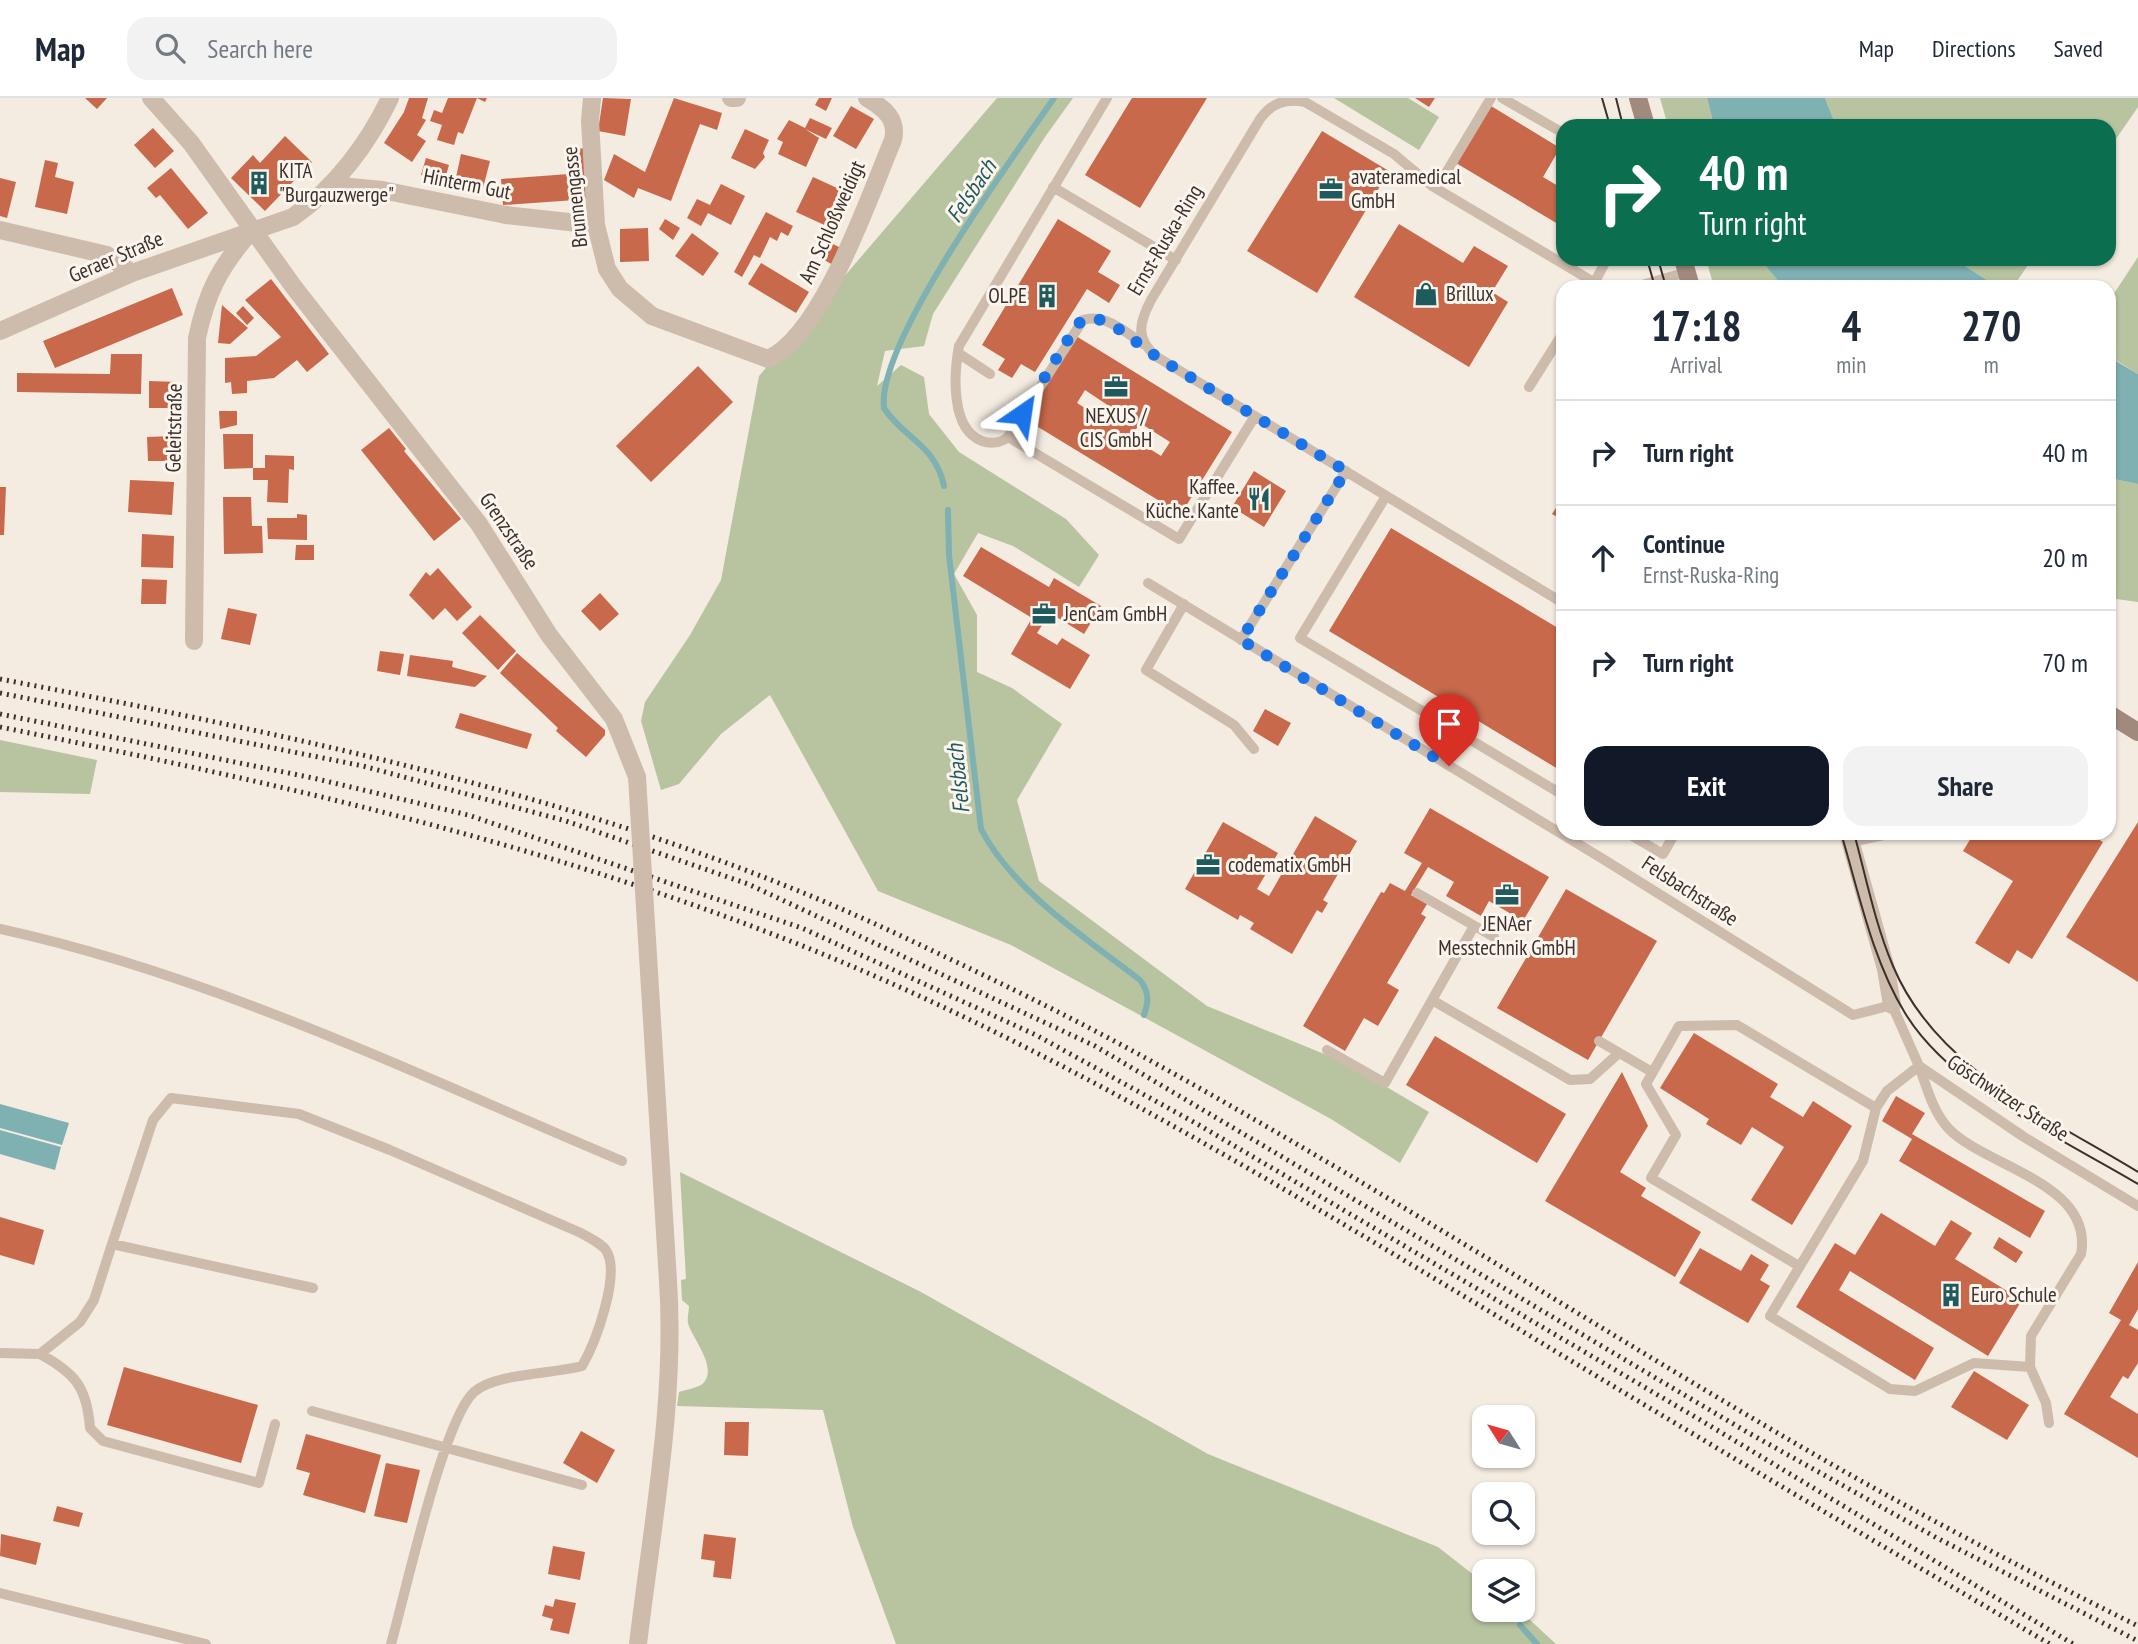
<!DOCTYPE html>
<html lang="en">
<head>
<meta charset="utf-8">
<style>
  body { margin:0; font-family:"PT Sans Narrow",sans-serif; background:#f2f2f3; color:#1f2937; height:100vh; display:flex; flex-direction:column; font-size:26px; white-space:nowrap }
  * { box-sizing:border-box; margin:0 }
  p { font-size:23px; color:#747a83 }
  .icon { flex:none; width:38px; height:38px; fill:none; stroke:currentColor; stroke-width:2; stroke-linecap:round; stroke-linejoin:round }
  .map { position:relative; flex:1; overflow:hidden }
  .drawer { position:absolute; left:1556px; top:182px; width:560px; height:560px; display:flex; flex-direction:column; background:#fff; border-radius:21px; box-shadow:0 2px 5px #0004 }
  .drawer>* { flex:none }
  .guide { position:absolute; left:1556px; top:21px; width:560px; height:147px; border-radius:21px; box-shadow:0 2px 5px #0004; background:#0b6e4f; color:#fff; overflow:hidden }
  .needle { width:46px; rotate:307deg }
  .tools { position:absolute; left:1472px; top:1307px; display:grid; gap:14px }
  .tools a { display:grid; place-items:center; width:63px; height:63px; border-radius:14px; background:#fff; box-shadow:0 2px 5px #0004; font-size:35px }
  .pin { position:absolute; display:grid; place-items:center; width:60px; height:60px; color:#fff; margin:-72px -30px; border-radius:50% 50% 50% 0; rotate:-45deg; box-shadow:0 0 7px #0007 }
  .pin .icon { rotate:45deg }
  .me { position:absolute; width:77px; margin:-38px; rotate:32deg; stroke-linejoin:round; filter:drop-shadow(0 0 5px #0008) }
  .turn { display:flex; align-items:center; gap:24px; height:147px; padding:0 28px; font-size:32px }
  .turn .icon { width:91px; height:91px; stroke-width:2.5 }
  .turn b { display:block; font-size:49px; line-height:60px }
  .eta { display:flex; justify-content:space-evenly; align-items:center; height:119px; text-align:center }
  .eta b { font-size:42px; font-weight:800; line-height:49px }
  .action { display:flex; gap:14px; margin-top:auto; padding:14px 28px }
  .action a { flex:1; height:80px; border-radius:21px; background:#111827; color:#fff; font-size:28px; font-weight:800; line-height:80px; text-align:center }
  .action a+a { background:#f2f2f3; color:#1f2937 }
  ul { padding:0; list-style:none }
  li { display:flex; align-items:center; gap:21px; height:105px; padding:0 28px; border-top:2px solid #e0e1e3 }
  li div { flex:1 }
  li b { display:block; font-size:26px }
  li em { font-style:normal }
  header { display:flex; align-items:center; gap:42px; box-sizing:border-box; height:98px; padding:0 35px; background:#fff; border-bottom:2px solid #e0e1e3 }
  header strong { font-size:33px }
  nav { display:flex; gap:38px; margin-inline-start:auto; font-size:24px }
  .search { width:490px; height:63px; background:#f2f2f3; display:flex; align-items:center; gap:18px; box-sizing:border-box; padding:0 24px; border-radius:21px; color:#747a83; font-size:26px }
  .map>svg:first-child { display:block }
  .green { fill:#b8c4a0 }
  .water { fill:#7fb0b2 }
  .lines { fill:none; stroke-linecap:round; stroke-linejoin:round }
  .stream { stroke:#7fb0b2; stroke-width:6 }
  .building { fill:#c8694b; fill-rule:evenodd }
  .service { stroke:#cdbbac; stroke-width:10 }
  .minor { stroke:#cdbbac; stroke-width:18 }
  .secondary { stroke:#a18a7d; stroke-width:18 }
  .tram { stroke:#3b302b; stroke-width:2 }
  .rail { stroke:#3b302b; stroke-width:5; stroke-dasharray:2 5; stroke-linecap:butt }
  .minor-bridge { stroke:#cdbbac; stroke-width:18 }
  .route { stroke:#1a73e8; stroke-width:12; stroke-dasharray:0 21.6 }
  .labels { text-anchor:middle; stroke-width:6; stroke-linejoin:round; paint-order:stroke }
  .poi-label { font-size:21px; fill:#3b302b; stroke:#fbf5ee; text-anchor:start }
  .street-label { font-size:21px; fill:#3b302b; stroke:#fbf5ee }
  .water-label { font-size:23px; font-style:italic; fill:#1f5a5e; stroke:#fbf5ee }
</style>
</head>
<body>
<header>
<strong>Map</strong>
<div class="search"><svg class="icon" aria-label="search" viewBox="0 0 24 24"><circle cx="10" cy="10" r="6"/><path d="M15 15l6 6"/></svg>Search here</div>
<nav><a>Map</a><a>Directions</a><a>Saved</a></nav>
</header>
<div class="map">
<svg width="2138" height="1546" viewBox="0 0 2138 1546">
  <rect width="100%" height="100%" fill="#f4ebe1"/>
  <path class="green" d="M997,0H1073L1045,39L933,216L924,248L885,253L877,288L901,267L924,279L929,316L959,354L1066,421L1099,457L1079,489L1013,448L978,435L954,476L977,517V574L1012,590L1062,626L1017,702L1039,783L1207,908L1346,965L1429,1014L1400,1065L1331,1021L1011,847L878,793L770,597L721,636L679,686L661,692L641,623L645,604L690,537L721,482L759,278Z
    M1334,0H1408L1439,19L1419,52Z
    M1660,0H1707L1714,28H1668Z
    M1825,0H2138V9L2109,51V28H1836Z
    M2138,159V276L2109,258V203Z
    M1706,161H1760L1783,189H1714Z
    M1954,161H2032L2013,189H1998Z
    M2109,380L2138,386V504L2109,500Z
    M0,642L97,662L90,696L0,694Z
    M680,1074L921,1194L1208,1356L1438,1449L1484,1485V1512H1519L1556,1546H896L853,1429L823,1312L677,1308L679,1294C685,1292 696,1290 701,1287C721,1272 691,1239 688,1225C687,1220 689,1213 689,1208L682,1202L681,1182L686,1181Z"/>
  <path class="water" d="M1707,0H1825L1836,28H1714Z
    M1760,161H1954L1998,189H1783Z
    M2109,259L2138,276V386L2109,380Z
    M0,1006L69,1025L62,1047L0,1030Z
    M0,1032L61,1049L55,1072L0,1056Z"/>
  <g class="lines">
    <path class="stream" d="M944,388C935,346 904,341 884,310C876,245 1014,58 1054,0
      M948,412L949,457L981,731C1012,792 1087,841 1140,882C1149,894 1149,903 1144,917
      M1520,1527L1537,1546"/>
  </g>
  <path class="building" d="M85,0H107L97,11Z
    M409,0H428L422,20L426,22L417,37L426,43L412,64L384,45L404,14Z
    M448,0H487L485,4L477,0L463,36L458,34L454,47L437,42L442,27L430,23L434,12L442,15Z
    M603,0L631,1L625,38L598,33Z
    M674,0L722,15L717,32L700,26L671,103L638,90L634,100L604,82L614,56L645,74Z
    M819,0H832L826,13L815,7Z
    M1132,0H1207L1140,110L1085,77Z
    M1415,0H1435L1429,9Z
    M851,8L874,21L856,51L833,38Z
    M1491,8L1560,50L1543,79L1563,91V129L1456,65Z
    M810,20L832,30L826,41L805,31L819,40L806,69L778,56L783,44L777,41L789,22L805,30Z
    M153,30L174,53L155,70L134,47Z
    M745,31L769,42L763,55L765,59L755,71L731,60Z
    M1322,33L1389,73L1317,195L1247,153Z
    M285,38L312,64L265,113L231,80L253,57L260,65Z
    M586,50L590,101L503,107L501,81L569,76L568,52Z
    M461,56L490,63L483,90L455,84Z
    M426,60L449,67L444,84L421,77Z
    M45,62L58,65L55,79L74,84L67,116L35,109Z
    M171,70L208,115L188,131L160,97L156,100L147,90Z
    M813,79L848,95L831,130L796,114Z
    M0,80L16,84L7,120L0,118Z
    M721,86L745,98L731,127L708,115L701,128L687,120L697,101L710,107Z
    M766,114L793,128L788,138L781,134L777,143L770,139L760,160L754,157L742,179L734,174Z
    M665,121L680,130L673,142L659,131Z
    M1058,121L1111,153L1098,174L1120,187L1109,205L1087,191L1035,274L1021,266L1012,280L998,272L1005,261L982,247Z
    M1399,126L1463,165L1474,148L1508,168L1492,194L1508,204L1469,269L1354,199Z
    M648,130L649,163L620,164V131Z
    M692,135L719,155L703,178L675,158Z
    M829,144L841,150L833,167L821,160Z
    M761,165L809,194L796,215L748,186Z
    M271,181L329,256L307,274L297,262L274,280L247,283V295L232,296L231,284L225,285V260L256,258L281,239L245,202Z
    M172,190L183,217L55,270L43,243Z
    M222,207L248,230L230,246L218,245Z
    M243,208L254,220L247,227L236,215Z
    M1076,238L1232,334L1181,416L1025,321ZM1085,292L1115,312L1107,324L1077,305ZM1140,325L1170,344L1161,358L1131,339Z
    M111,256H142L141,296L17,294V275L110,276Z
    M698,268L733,304L651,384L616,348Z
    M149,283L178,284V310H149Z
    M219,313H237V327L220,331Z
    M389,330L406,351L404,353L461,421L434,443L361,352Z
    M223,336H253V370H265V357L294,358V372L289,371L288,405L267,404L268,382H253V370L224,371Z
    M175,338V363H148L147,339Z
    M1254,373L1286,393L1264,429L1232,409Z
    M130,382L174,384L172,417L128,414Z
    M0,389H6L4,437H0Z
    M223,399H251L252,428H262L263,455L224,456Z
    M1563,399V422L1552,416Z
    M297,416L307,417V442L268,441L267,420H297Z
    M1391,430L1563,533V674L1329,533Z
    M142,436L174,438L173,470L141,469Z
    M296,447H314V462H295Z
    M981,449L1049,489L1054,480L1101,508L1084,536L1050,515L1037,535L1057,547L1062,540L1090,557L1070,591L1011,556L1032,520L963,478Z
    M438,470L472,509L457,523L445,510L433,522L409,497L426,474L430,478Z
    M142,481L167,482L166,506H141Z
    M600,495L619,516L600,533L581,513Z
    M228,510L257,516L250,547L221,541Z
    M480,517L516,553L498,572L462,535Z
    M380,553L404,556L400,577L377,573Z
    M517,555L605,632V637L586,659L556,633L558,630L500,575Z
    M410,557L453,563L452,569L487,578L475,589L407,578Z
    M1265,611L1291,625L1278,648L1253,633Z
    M460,615L532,636L527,651L455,630Z
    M1430,710L1549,779L1523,823L1489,803L1481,818L1446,798L1454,784L1428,769L1411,797L1427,806L1421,816L1426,819L1387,885L1399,892L1378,928L1364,920L1345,953L1303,928L1381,794L1384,795L1390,785L1405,793L1422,765L1404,755Z
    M1315,718L1357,743L1323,802L1328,805L1322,815L1317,812L1292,856L1250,831L1254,825L1240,817L1238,822L1185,791L1223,724L1278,755L1257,791L1269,798Z
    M2138,724V884L2066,839Z
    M1974,735H2088L2103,744L2032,861L2017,852L2009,866L1975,845L2013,783L1963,753Z
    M1566,791L1657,843L1588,962L1497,910Z
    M1694,935L1778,986L1770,999L1803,1019L1813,1003L1852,1028L1792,1127L1751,1102L1784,1049L1752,1029L1741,1047L1706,1026L1709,1021L1660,990Z
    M1435,938L1566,1016L1537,1065L1406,987Z
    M1622,974L1648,1028L1620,1074L1646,1090L1641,1098L1701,1134L1675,1179L1545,1103Z
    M1896,998L1925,1015L1912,1036L2045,1113L2030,1140L1899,1063L1912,1041L1882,1023Z
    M1881,1115L1935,1148L1951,1122L1972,1135L1955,1161L2022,1202L1988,1258L1850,1173L1839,1192L1934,1250L1915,1282L1796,1209L1835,1145L1855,1157Z
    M0,1119L44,1132L34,1167L0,1157Z
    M1999,1139L2023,1154L2016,1165L1993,1150Z
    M1700,1150L1741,1173L1751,1156L1769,1167L1760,1182L1770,1188L1748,1225L1679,1185Z
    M2138,1164V1211L2129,1227L2138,1232V1265L2128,1281L2123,1278L2110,1299L2138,1316V1360L2064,1316L2121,1222L2109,1215Z
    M124,1269L258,1307L241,1365L107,1327Z
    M1974,1273L2029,1307L2007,1342L1951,1309Z
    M725,1324H749L748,1358L724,1357Z
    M581,1333L615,1352L597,1385L563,1365Z
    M306,1336L381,1357L365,1415L303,1397L310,1375L296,1371Z
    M386,1365L420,1372L407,1425L374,1418Z
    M57,1408L83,1415L79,1429L53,1423Z
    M1,1436L41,1445L36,1467L0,1458Z
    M704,1436L736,1440L731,1481L713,1479L715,1463L701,1461Z
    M553,1448L585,1454L580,1482L548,1476Z
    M555,1501L576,1505L569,1536L550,1532L553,1521L542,1518L545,1507L553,1509Z"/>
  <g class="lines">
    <path class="service" d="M1107,0L959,248C954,275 950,331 982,343C991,346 1001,345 1008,339L1083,222C1104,215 1126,234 1143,246
      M1502,0L1563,35
      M1053,89L1176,162
      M1437,90L1491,0
      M1592,189L1607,161
      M1635,189L1687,174
      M958,255L990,276
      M1529,289L1563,235
      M1008,339L1179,441L1255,318
      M1386,398L1300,540L1563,697
      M1148,485L1603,761L1853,917L1892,907L1919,968L2024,1039L2138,1108
      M1563,505L1157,259C1135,241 1139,225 1151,202L1260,21C1271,5 1286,0 1305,4L1394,56L1432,88L1602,189
      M1184,506L1146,572L1234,627L1254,651
      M1241,542L1346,373
      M1627,735L1663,756L1675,735
      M1851,744L1893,735
      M1417,795L1494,839
      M0,831C216,878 419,978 622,1063
      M1432,902L1570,982L1590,981L1619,955
      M1599,943L1652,974
      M1327,952L1385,985L1474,828
      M112,1146L153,1022L171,1000L299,1016L390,1052L581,1135C589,1140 603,1146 607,1154C620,1178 596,1244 582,1268C553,1276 496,1275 474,1294C443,1322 405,1497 391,1546
      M1799,1168L1651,1080L1676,1037L1646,986L1679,928L1737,927L1876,1010
      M0,1255L40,1256L80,1224L94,1202L112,1146L313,1190
      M40,1256C75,1275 87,1289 90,1330L103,1343L259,1385L275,1326
      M2030,1269L2031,1238L2081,1156C2094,1085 1986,1069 1949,1031C1933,1014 1927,990 1919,968L1887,993L1876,1010L1863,1063L1770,1218L1890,1291L1915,1293L1974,1265L2030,1269L2046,1305L2049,1325
      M312,1313L582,1387
      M0,1495L206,1546"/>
    <path class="minor" d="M151,0L191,45L293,188L479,426L549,537L614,621L637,679
      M592,0L590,23L596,127L607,171L620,191L652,218L768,261C823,237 870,96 893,42C898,21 884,10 867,0
      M731,0H737
      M330,87L382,92L506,117L596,127
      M0,132L107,157L132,175
      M0,233L132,175L293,119C335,90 368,46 390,0
      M194,543L197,240C207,193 220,169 251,133
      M1848,735L1886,871L1892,907
      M638,1546C652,1427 676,1303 668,1183"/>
    <path class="secondary" d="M1638,0L1646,28
      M1683,161L1691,189
      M2109,616L2138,634"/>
    <path class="tram" d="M1602,0L1610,28
      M1616,0L1623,28
      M1647,161L1655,189
      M1658,161L1666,189
      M1841,735C1859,795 1872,861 1905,915C1951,991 2063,1041 2138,1086
      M1854,735C1866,779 1875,826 1893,868C1936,971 2048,1019 2138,1074"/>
    <path class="rail" d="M0,581C307,640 613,703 897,836C976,873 1055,911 1131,952C1356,1075 1572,1215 1793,1344C1906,1410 2022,1470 2138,1528
      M0,595L363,668L566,723L748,786L1095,948L1747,1334L1937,1440L2138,1543
      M0,616L313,680L468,717L802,830L1036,937L1199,1027L1702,1323L2073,1546
      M0,629C318,693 630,764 926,901C1129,995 1320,1112 1512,1227C1690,1335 1870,1441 2050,1546"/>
    <path class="minor-bridge" d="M637,679L668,1183"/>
  </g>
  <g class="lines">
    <path class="route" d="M1022,316L1077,227L1083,222L1096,220L1116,229L1157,259L1346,373L1241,542L1449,668"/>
  </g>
  <defs>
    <g id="building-bare" transform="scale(1.89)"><path d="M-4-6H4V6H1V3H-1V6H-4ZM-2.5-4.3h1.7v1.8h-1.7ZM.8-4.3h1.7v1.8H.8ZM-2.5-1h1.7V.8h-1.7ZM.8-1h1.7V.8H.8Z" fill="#1f5a5e" stroke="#fbf5ee" stroke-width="2.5" paint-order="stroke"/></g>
    <g id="office-bare" transform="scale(1.89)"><path d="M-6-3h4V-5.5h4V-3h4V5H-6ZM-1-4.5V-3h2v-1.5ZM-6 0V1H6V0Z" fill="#1f5a5e" stroke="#fbf5ee" stroke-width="2.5" paint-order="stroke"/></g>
    <g id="shop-bare" transform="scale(1.89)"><path d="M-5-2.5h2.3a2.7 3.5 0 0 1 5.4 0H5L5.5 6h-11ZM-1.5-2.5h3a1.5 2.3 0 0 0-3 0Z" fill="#1f5a5e" stroke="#fbf5ee" stroke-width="2.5" paint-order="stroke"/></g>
    <g id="restaurant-bare" transform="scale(1.89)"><path d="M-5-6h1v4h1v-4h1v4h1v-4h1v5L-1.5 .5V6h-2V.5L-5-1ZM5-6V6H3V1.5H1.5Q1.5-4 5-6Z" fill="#1f5a5e" stroke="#fbf5ee" stroke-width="2.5" paint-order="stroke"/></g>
  </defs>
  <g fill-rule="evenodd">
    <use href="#building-bare" x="259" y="85"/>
    <use href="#office-bare" x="1331" y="91"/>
    <use href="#shop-bare" x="1426" y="196"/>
    <use href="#building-bare" x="1047" y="198"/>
    <use href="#office-bare" x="1116" y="289"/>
    <use href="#restaurant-bare" x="1259" y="401"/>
    <use href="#office-bare" x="1044" y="516"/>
    <use href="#office-bare" x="1208" y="767"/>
    <use href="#office-bare" x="1507" y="797"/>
    <use href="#building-bare" x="1951" y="1197"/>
  </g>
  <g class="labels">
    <g class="poi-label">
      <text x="279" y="80">KITA<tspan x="279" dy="24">"Burgauzwerge"</tspan></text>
      <text x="1351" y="86">avateramedical<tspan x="1351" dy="24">GmbH</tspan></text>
      <text x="1446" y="203">Brillux</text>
      <text x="1027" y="205" text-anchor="end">OLPE</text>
      <text x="1116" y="325" text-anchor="middle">NEXUS /<tspan x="1116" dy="24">CIS GmbH</tspan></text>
      <text x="1239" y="396" text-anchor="end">Kaffee.<tspan x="1239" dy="24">Küche. Kante</tspan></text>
      <text x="1064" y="523">JenCam GmbH</text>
      <text x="1228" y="774">codematix GmbH</text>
      <text x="1507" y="833" text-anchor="middle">JENAer<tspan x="1507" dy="24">Messtechnik GmbH</tspan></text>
      <text x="1971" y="1204">Euro Schule</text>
    </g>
    <g class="street-label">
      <text transform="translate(467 86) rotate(11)" y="7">Hinterm Gut</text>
      <text transform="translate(575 99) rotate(-96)" y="7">Brunnengasse</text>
      <text transform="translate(832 124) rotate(-66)" y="7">Am Schloßweidigt</text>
      <text transform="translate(1165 142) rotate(-59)" y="7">Ernst-Ruska-Ring</text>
      <text transform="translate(116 159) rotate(-23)" y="7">Geraer Straße</text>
      <text transform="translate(174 330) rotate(-89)" y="7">Geleitstraße</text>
      <text transform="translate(509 433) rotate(56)" y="7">Grenzstraße</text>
      <text transform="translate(1690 793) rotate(33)" y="7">Felsbachstraße</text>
      <text transform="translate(2008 1000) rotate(33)" y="7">Göschwitzer Straße</text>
    </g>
    <g class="water-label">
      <text transform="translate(971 93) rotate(-56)" y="8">Felsbach</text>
      <text transform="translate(958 681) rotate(-96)" y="8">Felsbach</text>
    </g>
  </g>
</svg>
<div class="tools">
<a><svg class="needle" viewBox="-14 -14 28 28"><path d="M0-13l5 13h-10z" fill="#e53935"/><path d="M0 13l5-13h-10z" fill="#747a83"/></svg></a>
<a><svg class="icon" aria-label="search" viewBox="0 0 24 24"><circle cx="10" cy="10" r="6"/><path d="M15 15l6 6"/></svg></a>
<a><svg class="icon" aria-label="layers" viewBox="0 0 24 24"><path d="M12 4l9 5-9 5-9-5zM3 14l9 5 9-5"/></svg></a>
</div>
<div class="pin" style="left:1449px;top:668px;background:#d93025"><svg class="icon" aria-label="arrive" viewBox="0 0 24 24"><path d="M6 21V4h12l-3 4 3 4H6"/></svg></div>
<svg class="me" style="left:1022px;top:316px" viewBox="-20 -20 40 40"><path d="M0-17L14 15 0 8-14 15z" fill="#1a73e8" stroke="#fff" stroke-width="4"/></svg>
<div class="guide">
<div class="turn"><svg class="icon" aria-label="right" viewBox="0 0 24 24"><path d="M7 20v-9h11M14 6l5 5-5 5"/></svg><div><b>40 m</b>Turn right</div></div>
</div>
<section class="drawer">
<div class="eta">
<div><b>17:18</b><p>Arrival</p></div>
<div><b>4</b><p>min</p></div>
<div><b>270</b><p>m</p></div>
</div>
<ul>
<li><svg class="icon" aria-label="right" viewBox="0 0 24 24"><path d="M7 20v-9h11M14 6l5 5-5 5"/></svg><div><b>Turn right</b></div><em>40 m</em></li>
<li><svg class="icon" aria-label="ahead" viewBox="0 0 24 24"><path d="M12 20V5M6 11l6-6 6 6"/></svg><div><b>Continue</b><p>Ernst-Ruska-Ring</p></div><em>20 m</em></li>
<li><svg class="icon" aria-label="right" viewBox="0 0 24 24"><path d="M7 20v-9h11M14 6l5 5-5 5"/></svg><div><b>Turn right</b></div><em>70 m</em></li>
</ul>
<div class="action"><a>Exit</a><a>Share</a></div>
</section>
</div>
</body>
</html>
